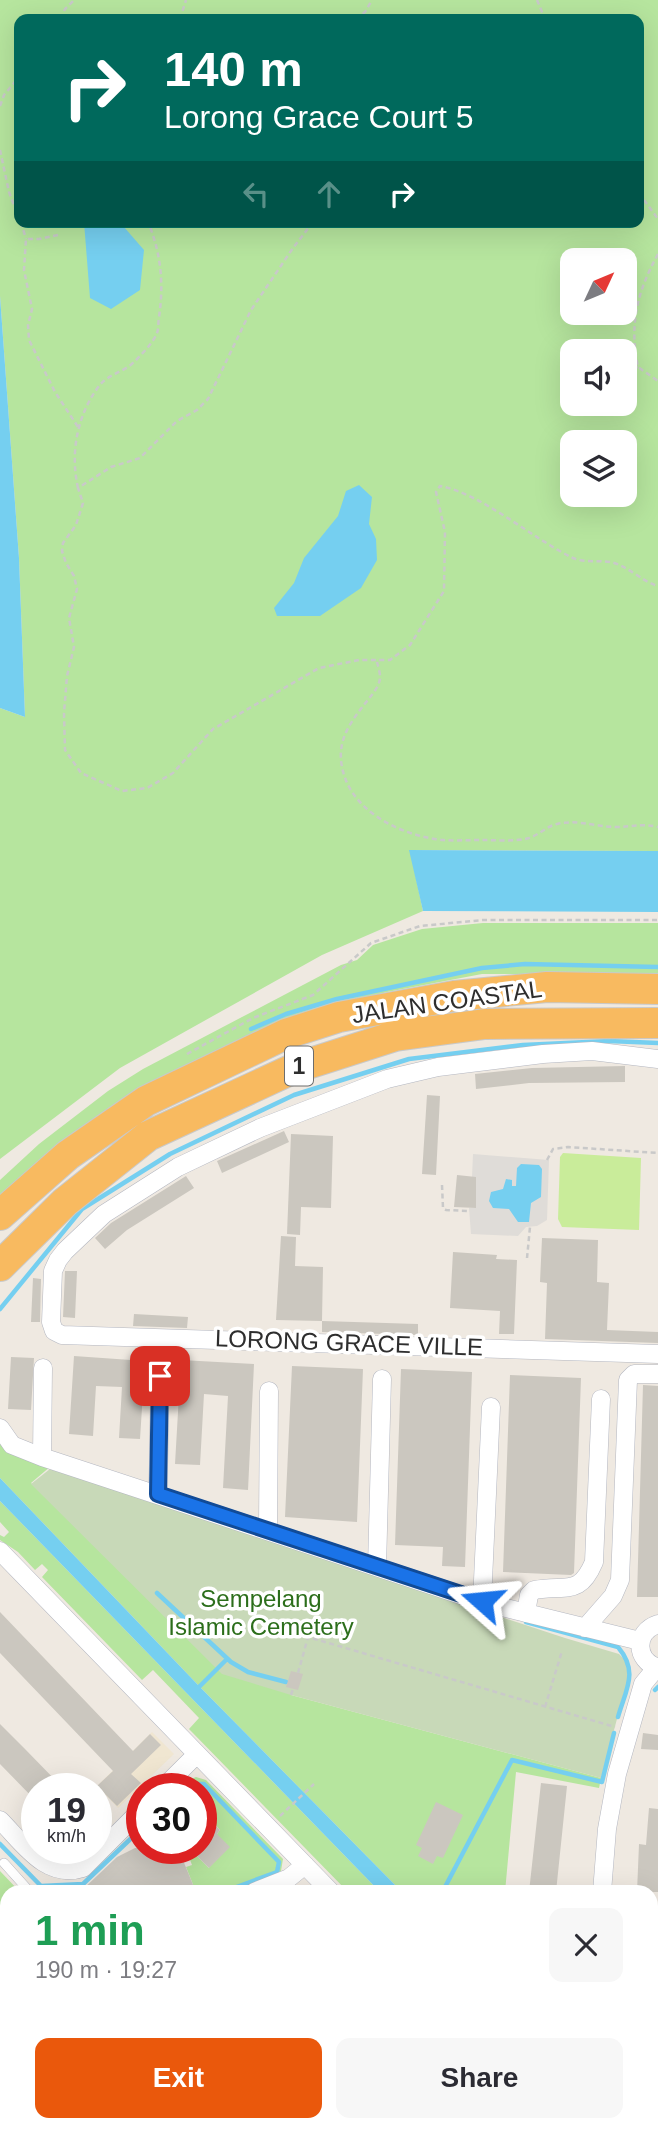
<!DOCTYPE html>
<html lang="en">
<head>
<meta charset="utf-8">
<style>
  body { margin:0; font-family:Helvetica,sans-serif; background:#f7f7f7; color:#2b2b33; height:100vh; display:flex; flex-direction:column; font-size:26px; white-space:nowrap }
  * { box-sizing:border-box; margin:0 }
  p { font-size:23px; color:#7c7c81 }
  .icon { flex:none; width:38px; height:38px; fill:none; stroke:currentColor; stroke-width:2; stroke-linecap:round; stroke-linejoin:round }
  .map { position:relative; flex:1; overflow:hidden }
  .drawer { position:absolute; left:0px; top:1885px; width:658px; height:247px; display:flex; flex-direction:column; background:#fff; border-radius:21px 21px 0 0; box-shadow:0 7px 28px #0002 }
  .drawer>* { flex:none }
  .guide { position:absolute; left:14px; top:14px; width:630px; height:214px; border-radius:14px; box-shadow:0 7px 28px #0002; background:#00695c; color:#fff; overflow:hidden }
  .needle { width:46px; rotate:46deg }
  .buttons { position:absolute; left:560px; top:248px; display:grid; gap:14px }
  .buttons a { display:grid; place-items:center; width:77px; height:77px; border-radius:14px; background:#fff; box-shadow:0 7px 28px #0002; font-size:35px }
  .speed { position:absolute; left:21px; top:1773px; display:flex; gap:14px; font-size:35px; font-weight:700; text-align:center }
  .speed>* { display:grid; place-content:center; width:91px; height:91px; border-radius:50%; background:#fff; box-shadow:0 7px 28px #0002; line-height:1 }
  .speed small { font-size:18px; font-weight:400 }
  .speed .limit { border:10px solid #d22; background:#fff; color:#111 }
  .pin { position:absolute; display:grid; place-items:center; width:60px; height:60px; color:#fff; margin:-30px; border-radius:14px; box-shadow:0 4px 10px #0006 }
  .me { position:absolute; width:77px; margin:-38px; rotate:288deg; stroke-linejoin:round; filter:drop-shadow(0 0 5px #0008) }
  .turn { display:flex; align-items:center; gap:24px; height:147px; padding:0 35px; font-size:32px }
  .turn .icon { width:91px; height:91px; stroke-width:2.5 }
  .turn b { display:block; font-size:49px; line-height:60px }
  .lanes { display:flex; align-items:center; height:66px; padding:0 35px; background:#0003; justify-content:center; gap:35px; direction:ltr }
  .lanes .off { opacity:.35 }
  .round { display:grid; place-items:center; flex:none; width:74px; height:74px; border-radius:14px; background:#f7f7f7 }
  .headline { display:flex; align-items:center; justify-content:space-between; height:119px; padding:0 35px }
  h1 { font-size:42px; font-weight:700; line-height:52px; color:#1e9e55 }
  .button { display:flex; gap:14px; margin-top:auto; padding:14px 35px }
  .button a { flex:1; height:80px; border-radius:14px; background:#ea580c; color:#fff; font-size:28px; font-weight:700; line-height:80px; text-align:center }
  .button a+a { background:#f7f7f7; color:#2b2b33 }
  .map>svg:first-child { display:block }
  .education { fill:#f0e6d1 }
  .green { fill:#b6e59e; fill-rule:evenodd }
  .cemetery { fill:#c8d9b8 }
  .pitch { fill:#c9ec9a }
  .plaza { fill:#dfdcd8 }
  .water { fill:#75cff0 }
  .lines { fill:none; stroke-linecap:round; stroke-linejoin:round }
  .stream { stroke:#75cff0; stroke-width:4.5 }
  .building { fill:#cbc7bf }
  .service-casing { stroke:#b4b7c1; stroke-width:10 }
  .minor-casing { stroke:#b4b7c1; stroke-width:19 }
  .trunk-casing { stroke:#c9c9c9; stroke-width:32 }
  .path { stroke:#c9c9c9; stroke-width:2.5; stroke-dasharray:5 3.5; stroke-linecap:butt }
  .service { stroke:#fff; stroke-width:9 }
  .minor { stroke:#fff; stroke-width:18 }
  .trunk { stroke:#f8ba60; stroke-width:30 }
  .route-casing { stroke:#114b97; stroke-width:18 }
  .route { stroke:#1a73e8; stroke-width:12 }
  .labels { text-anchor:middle; stroke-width:7; stroke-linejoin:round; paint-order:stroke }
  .shield { fill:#fff; stroke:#6d6d6d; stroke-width:2 }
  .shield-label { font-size:23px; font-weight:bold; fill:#2e2e2e }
  .street-label { font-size:24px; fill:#2e2e2e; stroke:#fff }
  .park-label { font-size:24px; fill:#2c6e1b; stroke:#fff }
</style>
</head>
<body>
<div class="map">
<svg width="658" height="2130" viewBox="0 0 658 2130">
  <rect width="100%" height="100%" fill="#efe9e1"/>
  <path class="education" d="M152,1732L174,1754L118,1808L97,1786Z"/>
  <path class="green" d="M0,0H658V851L410,850L423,911L322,955L120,1068L0,1159V708L25,717L19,558L0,296ZM19,19H639V222H19ZM572,261H625V313H572ZM572,352H625V404H572ZM572,443H625V495H572Z
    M483,923H658V974H482L387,992L317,1011L0,1201V1180L39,1144L108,1091L143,1069L341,965L357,960L373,945L422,929Z
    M0,1439L51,1466L31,1483L291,1695L601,1778L599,1788L516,1772L505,1892H402L199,1686L0,1478Z
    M0,1501L380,1892H348L189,1729L199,1718L153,1670L142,1680L42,1577L48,1570L42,1564L35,1570L18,1552L0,1540V1535L4,1537L9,1532L0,1522Z
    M196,1777L206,1780L283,1859L281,1871L230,1892H196L186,1867L192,1865L189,1857L182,1859L177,1848H183L191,1858L195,1854L209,1868L217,1834L220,1830L212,1821L207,1824L201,1818V1788H178L184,1782Z
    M0,1871L20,1892H7V1975L0,1978V1965L4,1963L0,1951Z
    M651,2008L658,2009V2082L651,2076Z
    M7,2087V2124L47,2125L50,2130H18L0,2123V2090Z
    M205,2124L282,2125L287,2130H191Z"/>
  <path class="cemetery" d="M50,1469L565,1638L619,1654L626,1661L630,1671L601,1778L291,1695L222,1674L31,1484Z"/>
  <path class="pitch" d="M563,1153L641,1158L639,1230L562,1227L558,1219L560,1157Z"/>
  <path class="plaza" d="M473,1154L549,1160L547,1220L537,1226L526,1227L518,1236L471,1234L469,1208H476V1177H472Z"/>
  <path class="water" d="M84,222H123L124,227L144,250L140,290L111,309L90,298Z
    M0,296L19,558L25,717L0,708Z
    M359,485L372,497L369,524L376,539L377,560L361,588L320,616H277L274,608L294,583L304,558L338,516L346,491Z
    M409,850L658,851V912L423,911Z
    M521,1164L539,1165L542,1169L541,1197L531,1203L529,1222H518L509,1209L493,1208L489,1201L491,1192L503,1189L506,1179L512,1180V1186H516L517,1168Z
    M0,1478L199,1686L402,1892H380L0,1501Z"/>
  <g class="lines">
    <path class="stream" d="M251,1029L286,1014L337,999L482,968L525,964L658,967
      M0,1309L82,1209L170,1154L294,1095L409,1059L523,1045L609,1041L658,1043
      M157,1593L231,1662L248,1672L286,1682
      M526,1622L618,1647C639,1672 626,1689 618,1717
      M196,1690L227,1659
      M655,1690L658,1687
      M183,1788L188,1784H204L279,1862L277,1872L223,1892
      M0,1844L41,1886L83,1884L142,1828
      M445,1887L512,1760L602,1782L614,1733
      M0,1975L7,1972
      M651,2074L658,2080"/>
  </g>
  <path class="building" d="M625,1066V1082L529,1083L476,1089L475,1074L532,1068Z
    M427,1095L440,1096L436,1175L422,1174Z
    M284,1131L289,1142L222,1173L217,1161Z
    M291,1134L333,1136L331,1208L301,1207L300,1235L287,1234Z
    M457,1175L476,1177V1208L454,1207Z
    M186,1176L194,1188L127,1230L105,1249L95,1238L111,1223Z
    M281,1236L296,1237L295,1266L323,1267L322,1321L276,1320Z
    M542,1238L598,1240L597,1282L609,1283L607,1330L658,1332V1343L545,1339L547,1283L540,1282Z
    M453,1252L497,1255L496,1259L517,1260L514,1334H499L500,1311L450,1308Z
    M65,1271H77L75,1318L63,1317Z
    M33,1278L41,1279L40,1322H31Z
    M134,1314L188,1317L187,1328L133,1326Z
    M322,1321L418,1324V1335L322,1332Z
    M74,1356L145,1361L140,1439L119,1438L122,1387L96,1386L93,1436L69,1434Z
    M11,1357L34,1358L31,1410L8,1409Z
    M181,1360L254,1364L248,1490L223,1488L228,1396L204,1394L200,1465L175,1464Z
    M292,1366L363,1369L357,1522L285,1517Z
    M401,1369L472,1372L465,1567L442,1566L443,1547L395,1545Z
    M510,1375L581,1378L574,1573L571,1575L503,1572Z
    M643,1385L658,1386V1597H637Z
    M0,1612L133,1751L150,1734L161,1745L131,1774L141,1783L117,1806L97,1786L113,1771L0,1653Z
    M291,1671L303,1674L298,1690L286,1687Z
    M0,1724L25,1749L63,1788H37V1802L0,1764Z
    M643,1733L658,1735V1750L641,1749Z
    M541,1783L567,1786L556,1892H529Z
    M436,1802L463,1815L443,1858L437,1856L433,1864L418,1856L422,1848L416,1845Z
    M649,1808L658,1809V1892H637L639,1844L646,1845Z
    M201,1818L207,1824L211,1821L220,1830L217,1834L230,1847L209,1868L189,1848H201Z
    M135,1848H178L196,1892H80L117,1857Z"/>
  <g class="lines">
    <g class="service-casing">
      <path id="service" d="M4,1863L30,1892"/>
    </g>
    <g class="minor-casing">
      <path id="minor" d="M658,1059L592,1051L543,1054L438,1067L387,1079L260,1128L178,1167L104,1214L65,1251L58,1260L53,1271L51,1322L54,1331L62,1335L658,1354
        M0,1428L12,1445L42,1457L482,1602L640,1641
        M42,1457L43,1368
        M158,1494L160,1376
        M268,1530L269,1391
        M0,1551L331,1892
        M377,1567L382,1379
        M482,1602L491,1407
        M526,1613L529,1595L534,1590C567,1584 579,1597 594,1562L601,1399
        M658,1624C634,1632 635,1660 658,1668
        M585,1628L613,1596L620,1580L628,1380L634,1374H658
        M163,1788L197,1754
        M0,1820C23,1843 46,1880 83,1868L142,1809
        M254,1892L289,1878L305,1865
        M602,1892L607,1829L617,1774L643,1684L657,1667
        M0,1989L7,1987
        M651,2096L658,2104
        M300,2124L305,2130
        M559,2124L564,2130
        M170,2130L183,2124"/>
    </g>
    <g class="trunk-casing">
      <path id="trunk" d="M0,1215L68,1155L146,1101L286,1034L339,1017L454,996L547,987L658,989
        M0,1266L65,1202L148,1136L295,1068L395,1036L485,1024L658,1023"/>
    </g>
    <path class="path" d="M537,0L545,19
      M61,19L65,9L74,0
      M180,19L186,0
      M356,19L365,12L372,0
      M0,106L4,95L19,77
      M0,150L9,192L19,219
      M639,193L658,219
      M21,222L26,239
      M313,222L293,248L251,310L208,399L197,410L177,421L140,458L111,467L78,488L83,503L76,525L63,543L62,551L66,563L74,576L77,589L69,618L74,647L67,676L64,713L65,750L81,773L122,791L147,788L173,773L213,729L319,668L359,660H390L410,645L444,591L445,532L436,492L440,486C481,493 533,539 573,558C585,563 597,560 610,562C627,565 641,581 658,586
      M58,235L39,239H26L24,270L32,309L28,325L29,340L55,392L78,427
      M658,254C637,292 629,324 638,367L658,381
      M581,344L590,352
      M625,370L638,367
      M78,488C70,453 77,415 99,386C108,374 124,372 134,362C142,354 153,343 157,333C159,328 158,321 159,317C164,284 161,253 148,222
      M377,662C378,666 380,672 380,677C380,684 375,691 371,696C354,718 336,737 342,767C350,811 401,836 443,840C455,841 468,840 481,840C496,840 514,842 529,838C539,835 547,826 557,824C576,819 597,827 616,827C632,827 641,823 658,827
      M187,1054L253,1018L313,995L371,943L420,926L483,920H658
      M547,1160L553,1149L568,1147L658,1153
      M442,1185L443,1208L446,1210L469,1211
      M527,1258L530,1227
      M298,1673L308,1637L615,1727
      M291,1695L293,1689
      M545,1707L562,1651
      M280,1816L314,1784"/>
    <use href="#service" class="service"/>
    <use href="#minor" class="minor"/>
    <use href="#trunk" class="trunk"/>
  </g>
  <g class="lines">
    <g class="route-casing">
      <path id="route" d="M160,1376L158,1494L482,1601"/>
    </g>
    <use href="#route" class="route"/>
  </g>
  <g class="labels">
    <rect class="shield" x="285" y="1046.5" width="28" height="39" rx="5"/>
    <g class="shield-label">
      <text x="299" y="1074">1</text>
    </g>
    <g class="street-label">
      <text transform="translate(447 1002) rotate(-8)" y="8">JALAN COASTAL</text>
      <text transform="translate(349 1343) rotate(2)" y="8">LORONG GRACE VILLE</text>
    </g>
    <g class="park-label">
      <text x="261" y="1607">Sempelang<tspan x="261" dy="28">Islamic Cemetery</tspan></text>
    </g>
  </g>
</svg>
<div class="buttons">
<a><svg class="needle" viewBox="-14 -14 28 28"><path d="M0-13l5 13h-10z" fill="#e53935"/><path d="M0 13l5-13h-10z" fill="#7c7c81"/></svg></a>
<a><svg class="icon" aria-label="sound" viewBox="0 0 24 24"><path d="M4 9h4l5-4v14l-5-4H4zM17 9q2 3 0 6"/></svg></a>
<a><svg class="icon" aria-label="layers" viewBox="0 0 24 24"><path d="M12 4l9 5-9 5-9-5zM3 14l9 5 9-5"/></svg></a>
</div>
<div class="speed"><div>19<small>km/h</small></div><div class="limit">30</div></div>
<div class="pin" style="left:160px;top:1376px;background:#d93025"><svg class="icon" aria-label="arrive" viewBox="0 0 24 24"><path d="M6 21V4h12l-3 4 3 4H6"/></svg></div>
<svg class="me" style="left:482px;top:1601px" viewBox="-20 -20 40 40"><path d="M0-17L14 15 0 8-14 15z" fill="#1a73e8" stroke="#fff" stroke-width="4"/></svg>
<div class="guide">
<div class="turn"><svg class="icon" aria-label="right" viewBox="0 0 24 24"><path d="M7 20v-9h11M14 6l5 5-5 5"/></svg><div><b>140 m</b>Lorong Grace Court 5</div></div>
<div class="lanes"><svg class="icon off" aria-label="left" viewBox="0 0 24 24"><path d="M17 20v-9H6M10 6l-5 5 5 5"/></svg><svg class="icon off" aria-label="ahead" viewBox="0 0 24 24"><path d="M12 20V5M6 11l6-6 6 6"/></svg><svg class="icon" aria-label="right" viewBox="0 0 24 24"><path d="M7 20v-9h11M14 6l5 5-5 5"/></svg></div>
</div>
<section class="drawer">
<div class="headline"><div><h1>1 min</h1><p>190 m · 19:27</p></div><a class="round"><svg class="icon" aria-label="close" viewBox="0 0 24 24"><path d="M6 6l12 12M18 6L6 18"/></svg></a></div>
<div class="button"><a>Exit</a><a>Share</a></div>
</section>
</div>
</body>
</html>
